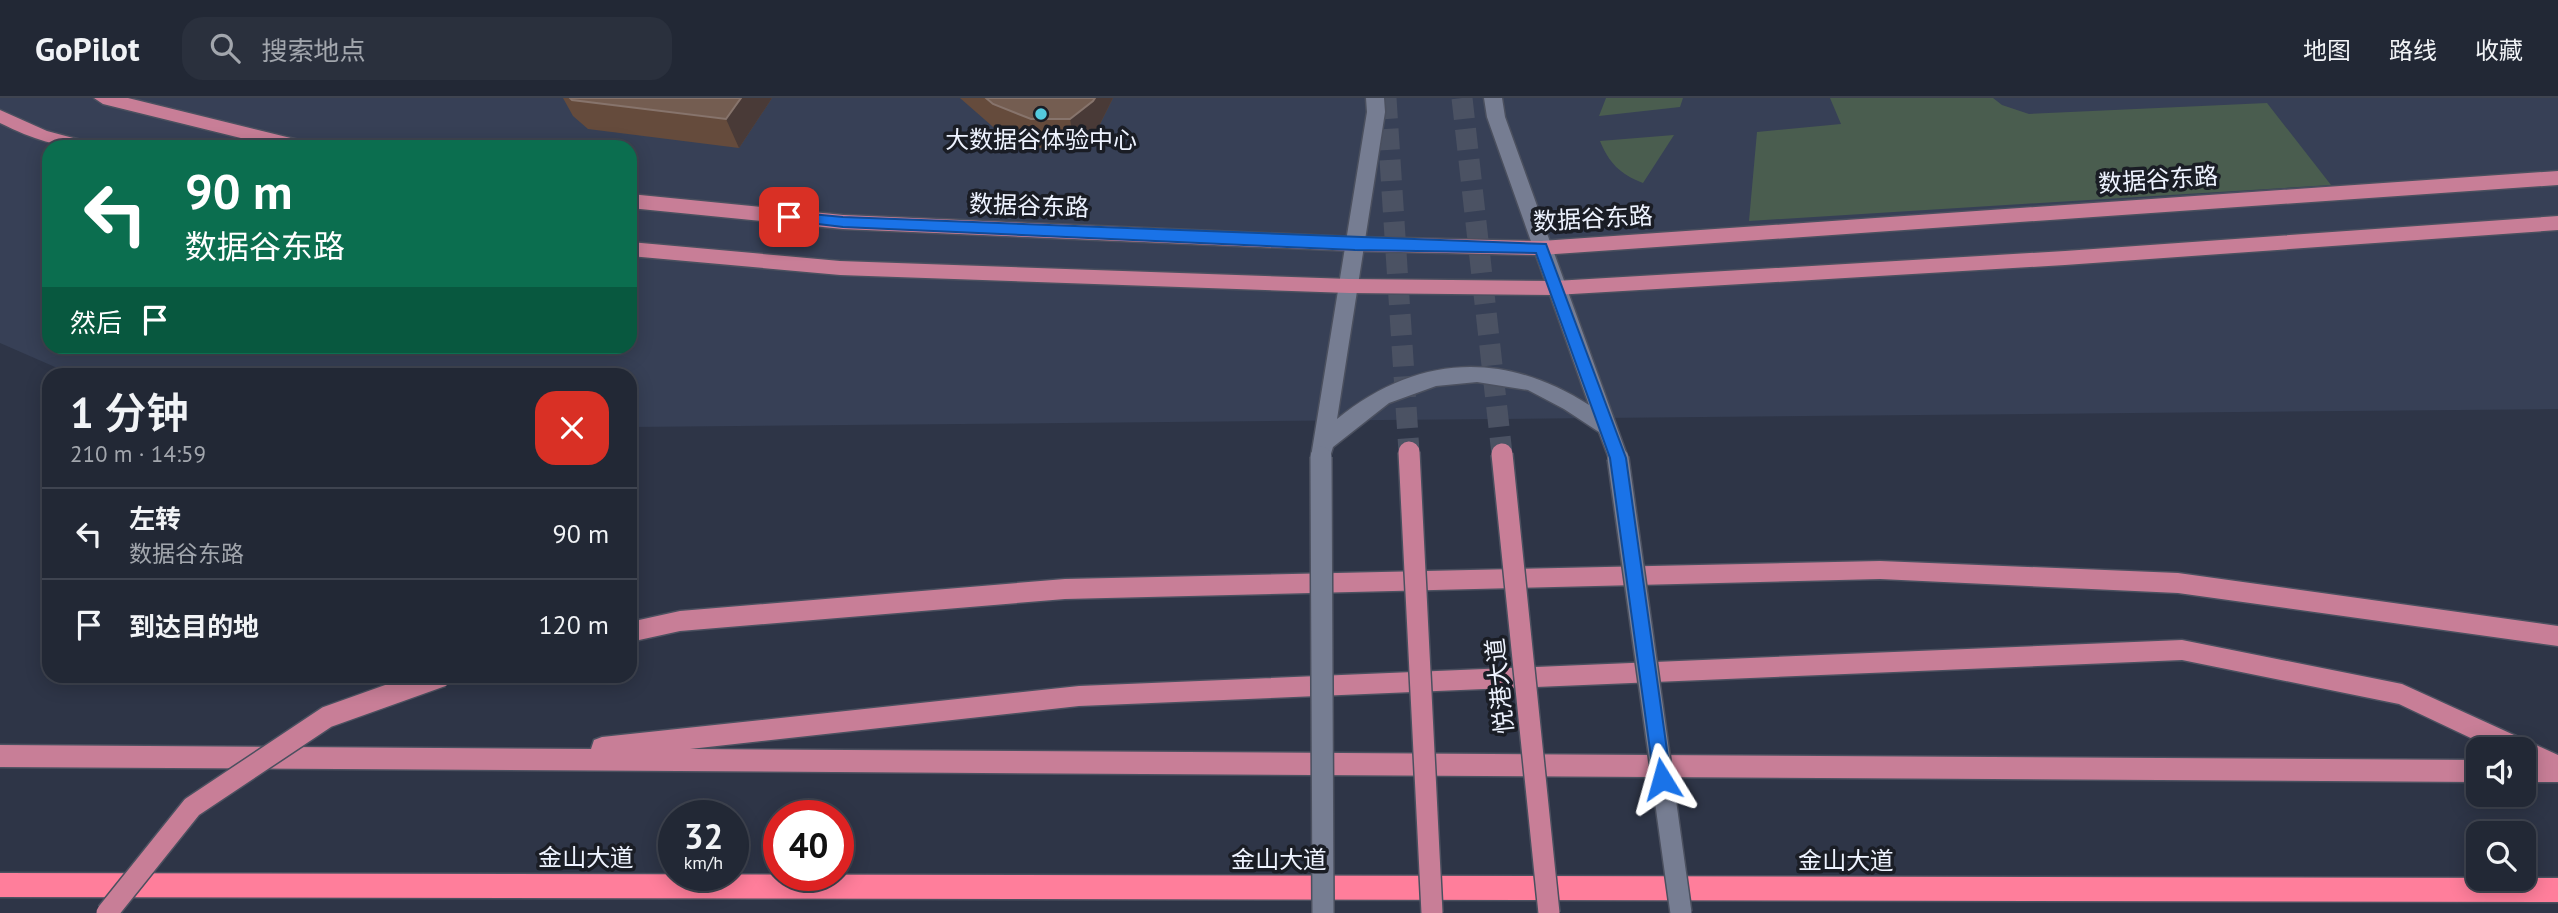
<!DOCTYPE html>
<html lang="zh">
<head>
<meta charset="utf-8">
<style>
  body { margin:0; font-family:"PT Sans","Noto Sans SC",sans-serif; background:#2a303d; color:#f1f3f6; height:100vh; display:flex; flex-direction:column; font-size:26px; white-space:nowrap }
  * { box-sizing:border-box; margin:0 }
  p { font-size:23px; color:#a2a6ad }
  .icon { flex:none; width:38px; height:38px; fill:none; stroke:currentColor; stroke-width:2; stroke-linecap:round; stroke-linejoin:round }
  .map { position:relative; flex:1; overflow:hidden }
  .side { position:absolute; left:42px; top:270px; width:595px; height:315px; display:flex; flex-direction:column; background:#222835; border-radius:21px; box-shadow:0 4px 18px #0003,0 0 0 2px #3f4450 }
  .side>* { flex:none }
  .banner { position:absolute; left:42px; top:42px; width:595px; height:214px; border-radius:21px; box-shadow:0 4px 18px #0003,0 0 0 2px #3f4450; background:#0b6e4f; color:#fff; overflow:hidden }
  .controls { position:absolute; left:2466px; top:639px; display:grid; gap:14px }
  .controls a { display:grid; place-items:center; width:70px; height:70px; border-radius:14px; background:#222835; box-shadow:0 4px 18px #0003,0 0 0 2px #3f4450; font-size:35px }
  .speed { position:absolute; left:658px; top:702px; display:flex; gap:14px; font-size:35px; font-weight:700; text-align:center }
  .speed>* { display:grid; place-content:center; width:91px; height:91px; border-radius:50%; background:#222835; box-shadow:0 4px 18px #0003,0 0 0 2px #3f4450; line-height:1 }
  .speed small { font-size:18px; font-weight:400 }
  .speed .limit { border:10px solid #d22; background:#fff; color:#111 }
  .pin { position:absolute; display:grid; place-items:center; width:60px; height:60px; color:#fff; margin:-30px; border-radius:14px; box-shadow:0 4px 10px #0006 }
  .me { position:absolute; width:77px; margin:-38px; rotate:352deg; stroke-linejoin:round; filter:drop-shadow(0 0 5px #0008) }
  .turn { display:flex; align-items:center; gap:24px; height:147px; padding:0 28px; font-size:32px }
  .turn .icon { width:91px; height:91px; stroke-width:2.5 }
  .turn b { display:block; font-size:49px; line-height:60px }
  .then { display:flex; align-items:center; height:66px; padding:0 28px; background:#0003; gap:14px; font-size:26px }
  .round { display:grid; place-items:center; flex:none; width:74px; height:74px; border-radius:21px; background:#2a303d }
  .summary { display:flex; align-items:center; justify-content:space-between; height:119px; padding:0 28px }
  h1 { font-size:42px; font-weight:600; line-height:52px }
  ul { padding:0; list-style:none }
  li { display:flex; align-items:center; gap:21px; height:91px; padding:0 28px; border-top:2px solid #3f4450 }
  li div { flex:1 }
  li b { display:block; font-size:26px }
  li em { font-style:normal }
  header { display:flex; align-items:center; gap:42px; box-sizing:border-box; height:98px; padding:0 35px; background:#222835; border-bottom:2px solid #3f4450 }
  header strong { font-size:33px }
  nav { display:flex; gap:38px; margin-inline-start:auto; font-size:24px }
  .search { width:490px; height:63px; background:#2a303d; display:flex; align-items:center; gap:18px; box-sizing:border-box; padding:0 24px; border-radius:21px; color:#a2a6ad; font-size:26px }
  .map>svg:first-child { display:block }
  .built { fill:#374056; fill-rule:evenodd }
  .green { fill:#4a5d4f }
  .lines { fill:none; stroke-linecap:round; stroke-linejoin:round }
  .major-tunnel { stroke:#4b5263; stroke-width:21; stroke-dasharray:21 10; stroke-linecap:butt }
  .minor-casing { stroke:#4b505f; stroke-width:3 }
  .major-casing { stroke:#4b505f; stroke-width:3 }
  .highway-casing { stroke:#4b505f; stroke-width:3 }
  .minor { fill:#767d92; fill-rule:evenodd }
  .major { fill:#c87e97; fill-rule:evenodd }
  .highway { fill:#ff7e9b; fill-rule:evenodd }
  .minor-bridge-casing { stroke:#4b505f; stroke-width:24; stroke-linecap:butt }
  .major-bridge-casing { stroke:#4b505f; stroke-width:24; stroke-linecap:butt }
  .minor-bridge { stroke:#767d92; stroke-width:21 }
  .major-bridge { stroke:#c87e97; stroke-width:21 }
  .wall { fill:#654b3c }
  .shaded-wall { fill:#493a37 }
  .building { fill:#745d51; stroke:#87746c; stroke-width:2 }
  .route { fill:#1a73e8; stroke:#114b97; stroke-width:2 }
  .poi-dot { fill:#54cade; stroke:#1a1d25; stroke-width:2.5 }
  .labels { text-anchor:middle; stroke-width:7; stroke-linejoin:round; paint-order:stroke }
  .poi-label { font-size:24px; fill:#eef3ff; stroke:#1a1d25 }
  .street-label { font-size:24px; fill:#eef3ff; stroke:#1a1d25 }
</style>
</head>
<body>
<header>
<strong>GoPilot</strong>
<div class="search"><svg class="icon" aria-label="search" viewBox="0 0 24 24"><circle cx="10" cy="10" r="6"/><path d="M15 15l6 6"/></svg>搜索地点</div>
<nav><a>地图</a><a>路线</a><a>收藏</a></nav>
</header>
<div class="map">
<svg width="2558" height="815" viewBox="0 0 2558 815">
  <rect width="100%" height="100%" fill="#2e3547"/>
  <path class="built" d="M0,0H2558V311L630,329V276H71L0,245ZM49,49H630V248H49Z"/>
  <path class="green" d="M1606,0H1683L1680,9L1599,18Z
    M1830,0H1993L2002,7L2029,16L2267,5L2331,87L1749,123L1757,34L1841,26Z
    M1674,37L1643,85C1620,76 1609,65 1600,43Z"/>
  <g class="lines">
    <path class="major-tunnel" d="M1386,0L1409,354
      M1462,0L1502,356"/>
    <g class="minor-casing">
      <path id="minor" d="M1366,0H1384L1385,14L1337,321C1416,257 1503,252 1589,307L1487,19L1484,0H1502L1505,19L1628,360L1625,366L1618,369L1611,366L1599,334L1564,311L1528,292L1477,284L1436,288L1389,305L1333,349L1328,365L1321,368L1314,365L1311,359L1367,14Z"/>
    </g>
    <g class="major-casing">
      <path id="major" d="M94,0H128L303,43L312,49H277L103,6Z
        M0,12L47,33L92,45L95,49C55,49 35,42 0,25Z
        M2558,73V87L1541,157L1355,153L843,131L630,110V96L843,117L1355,139L1541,143Z
        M2558,118V132L2065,167L1555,197L1349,195L840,177L630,158V144L840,163L1349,181L1555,183L2065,153Z
        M1880,463L2178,475L2558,528V548L2178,495L1880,481L1065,501L680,533L630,544V524L680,513L1065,481Z
        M2182,542L2402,586L2558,657V684H2524V651H2494L2399,606L2182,562L1079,608L690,651L2478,662V684L0,669V647L591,651L594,642L602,639L1079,588Z"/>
    </g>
    <g class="highway-casing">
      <path id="highway" d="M0,775L2558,780V804L0,799Z"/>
    </g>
    <use href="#minor" class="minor"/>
    <use href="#major" class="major"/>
    <use href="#highway" class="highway"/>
    <g class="minor-bridge-casing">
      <path id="minor-bridge" d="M1321,359L1323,815
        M1618,360L1681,815"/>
    </g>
    <g class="major-bridge-casing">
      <path id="major-bridge" d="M1409,354L1432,815
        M1502,356L1549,815
        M107,815L192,709L327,619L442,578"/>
    </g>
    <use href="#minor-bridge" class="minor-bridge"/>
    <use href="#major-bridge" class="major-bridge"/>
  </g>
  <path class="wall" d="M563,0H772L739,50L588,31L573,18Z
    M960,0H1113L1097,32L1075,50H1036L1000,35Z"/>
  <path class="shaded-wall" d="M741,0H772L739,50L726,21Z
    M1095,0H1113L1097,32L1075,50L1070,21Z"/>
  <path class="building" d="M570,0H741L726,21L572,2Z
    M986,0H1095L1093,3L1070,21H1031L993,6Z"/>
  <path class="route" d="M789,114L843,119L1546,146L1626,360L1671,681L1669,687L1662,690L1656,687L1654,681L1610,360L1536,155L1355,152L843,129L785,122V115Z"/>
  <circle class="poi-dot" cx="1041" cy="16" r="7"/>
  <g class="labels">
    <g class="poi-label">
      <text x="1041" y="50">大数据谷体验中心</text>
    </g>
    <g class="street-label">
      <text transform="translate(2158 82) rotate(-4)" y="8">数据谷东路</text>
      <text transform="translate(1029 108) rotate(2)" y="8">数据谷东路</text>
      <text transform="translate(1593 121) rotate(-3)" y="8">数据谷东路</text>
      <text transform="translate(1500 588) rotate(-96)" y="8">悦港大道</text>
      <text x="586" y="768">金山大道</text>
      <text x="1279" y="770">金山大道</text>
      <text x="1846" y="771">金山大道</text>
    </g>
  </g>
</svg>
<div class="controls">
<a><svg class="icon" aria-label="sound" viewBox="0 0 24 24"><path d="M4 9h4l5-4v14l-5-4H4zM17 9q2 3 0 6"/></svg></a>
<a><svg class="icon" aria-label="search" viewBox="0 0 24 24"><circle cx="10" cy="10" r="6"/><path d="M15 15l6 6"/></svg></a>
</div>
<div class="speed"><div>32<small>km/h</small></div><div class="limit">40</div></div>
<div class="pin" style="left:789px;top:119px;background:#d93025"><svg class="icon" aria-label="arrive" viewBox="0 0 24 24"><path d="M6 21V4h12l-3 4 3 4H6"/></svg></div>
<svg class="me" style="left:1662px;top:681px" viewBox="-20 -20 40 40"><path d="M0-17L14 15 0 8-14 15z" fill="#1a73e8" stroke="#fff" stroke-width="4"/></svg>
<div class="banner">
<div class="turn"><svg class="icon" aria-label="left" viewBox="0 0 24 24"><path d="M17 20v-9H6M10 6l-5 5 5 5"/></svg><div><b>90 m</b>数据谷东路</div></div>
<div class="then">然后<svg class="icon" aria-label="arrive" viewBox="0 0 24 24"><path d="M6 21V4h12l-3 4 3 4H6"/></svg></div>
</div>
<section class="side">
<div class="summary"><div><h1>1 分钟</h1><p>210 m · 14:59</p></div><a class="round" style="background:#d93025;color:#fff"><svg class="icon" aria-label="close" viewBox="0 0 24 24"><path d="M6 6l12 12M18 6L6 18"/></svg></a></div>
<ul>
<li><svg class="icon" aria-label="left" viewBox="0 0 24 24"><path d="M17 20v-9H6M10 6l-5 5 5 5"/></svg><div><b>左转</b><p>数据谷东路</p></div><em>90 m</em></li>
<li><svg class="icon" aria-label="arrive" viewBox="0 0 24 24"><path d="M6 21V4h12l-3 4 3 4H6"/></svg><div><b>到达目的地</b></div><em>120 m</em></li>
</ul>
</section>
</div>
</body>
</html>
